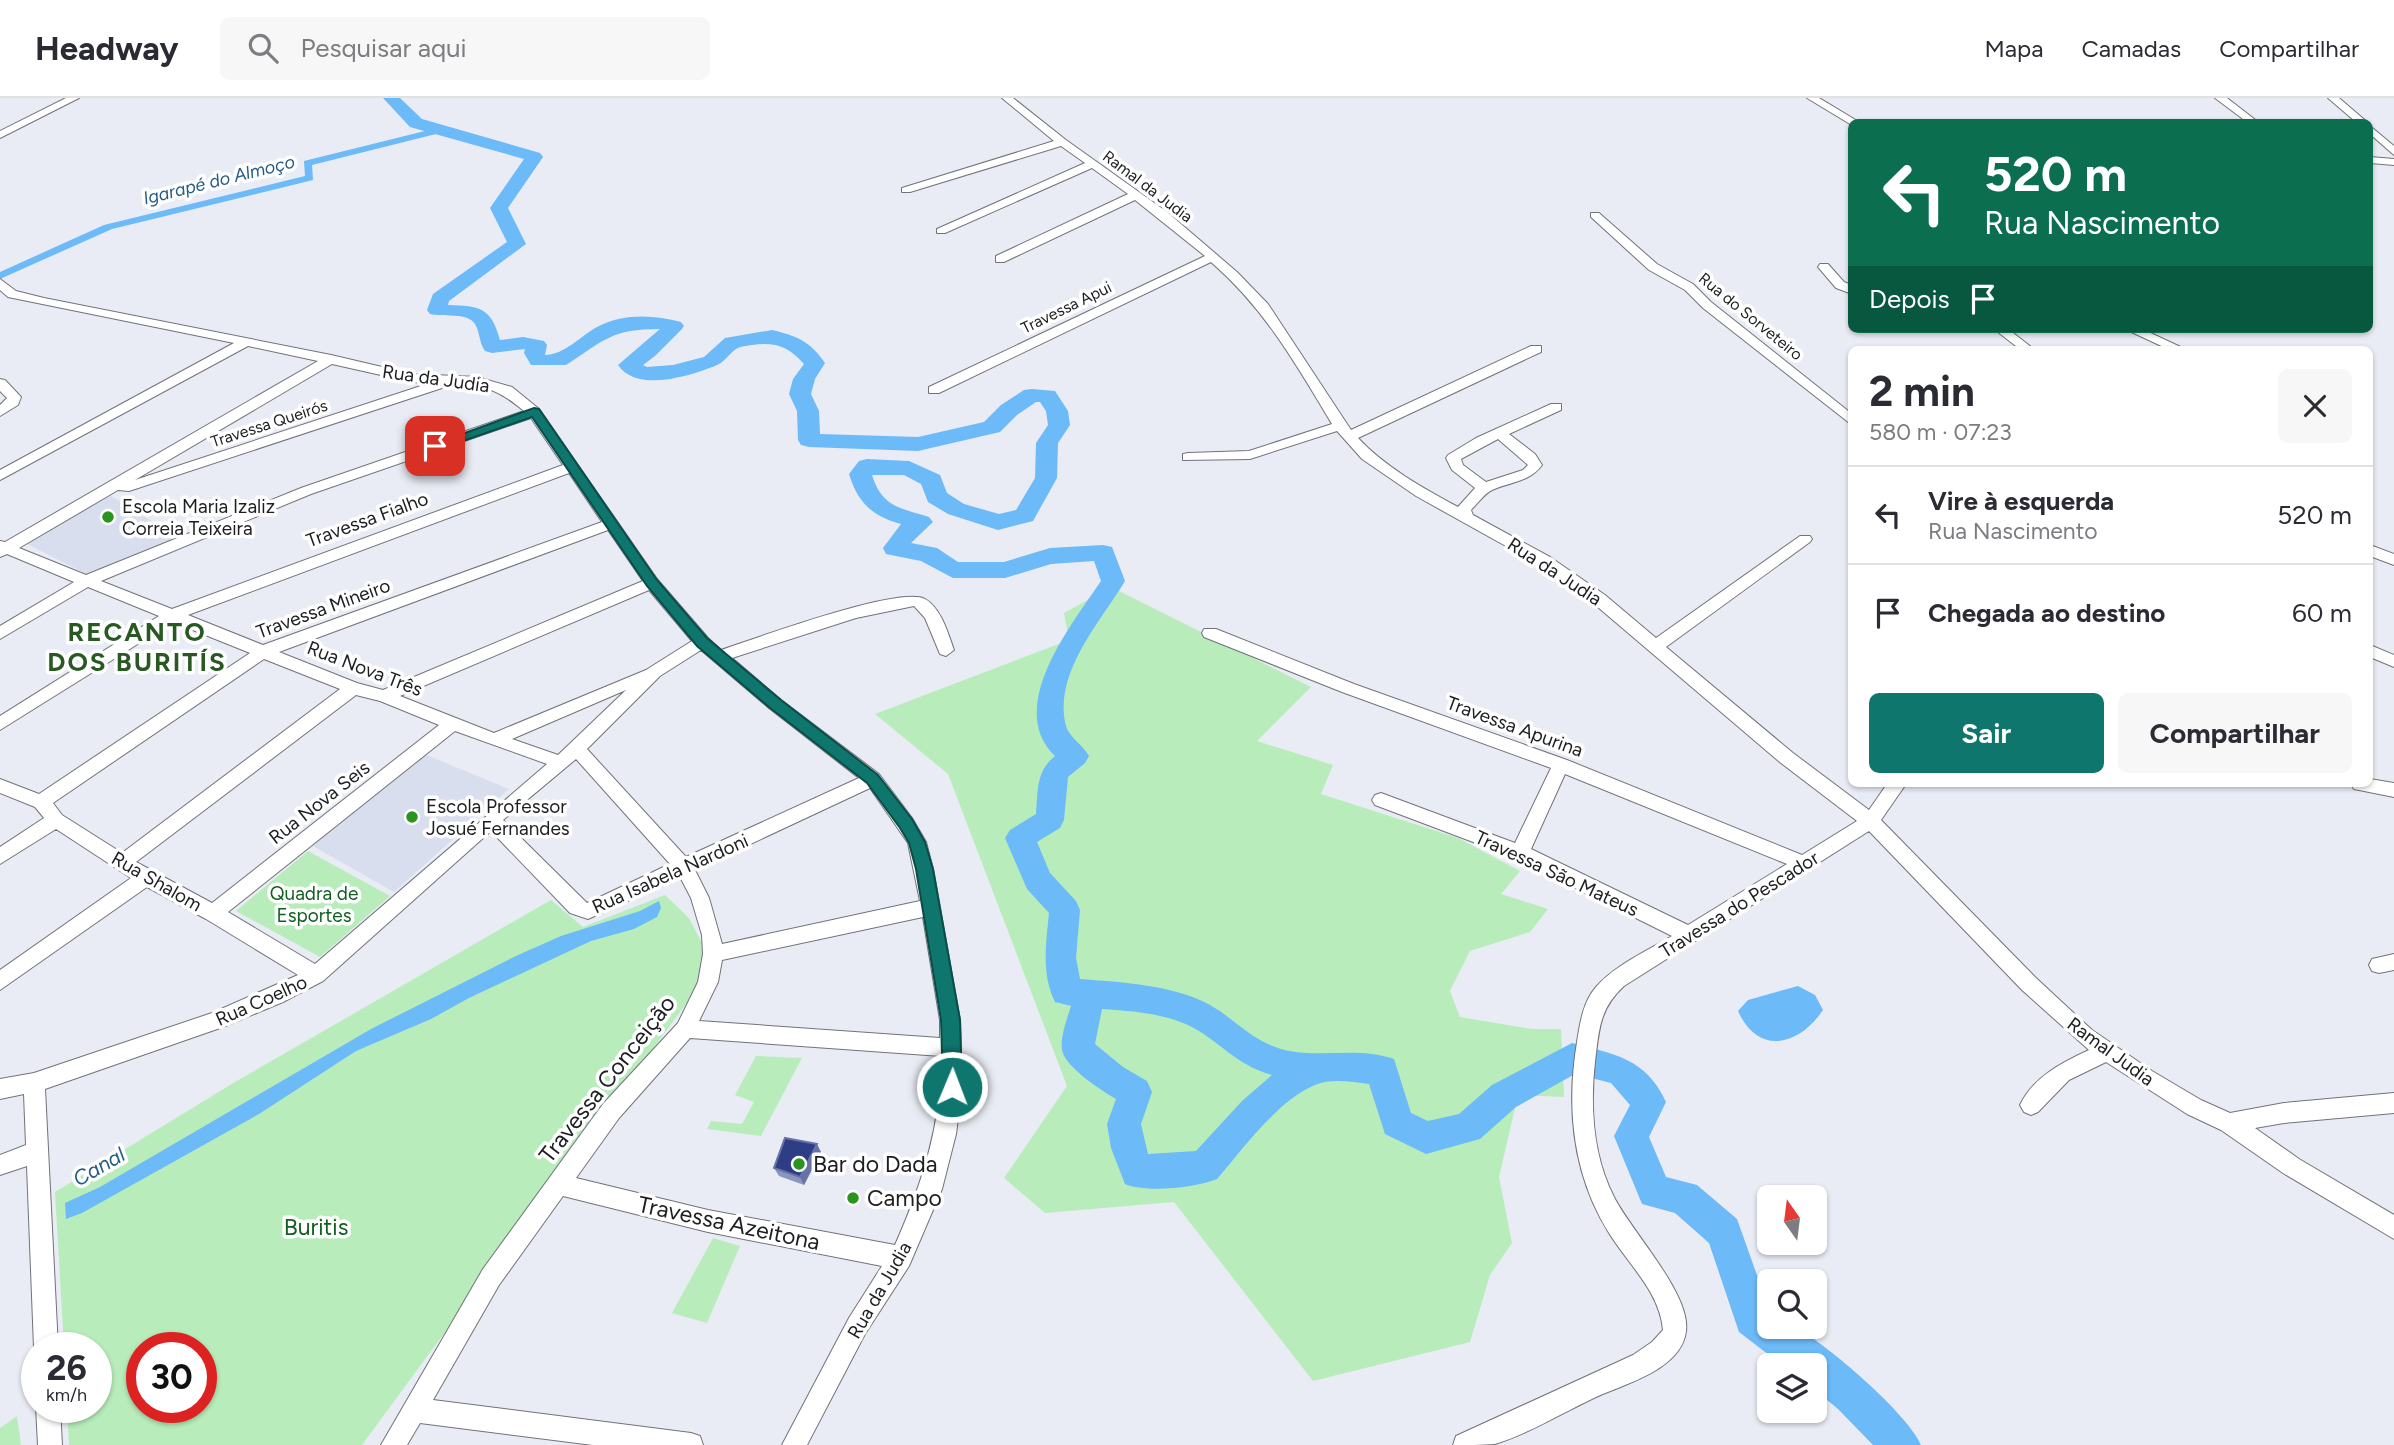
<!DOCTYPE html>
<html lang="pt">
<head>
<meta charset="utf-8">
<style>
  body { margin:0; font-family:Figtree,sans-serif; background:#f7f7f7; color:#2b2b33; height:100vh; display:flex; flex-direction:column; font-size:26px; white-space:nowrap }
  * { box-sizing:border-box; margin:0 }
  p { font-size:23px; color:#7c7c81 }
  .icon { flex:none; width:38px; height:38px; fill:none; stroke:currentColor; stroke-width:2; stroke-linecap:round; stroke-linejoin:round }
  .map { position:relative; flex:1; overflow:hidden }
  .drawer { position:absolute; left:1848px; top:248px; width:525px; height:441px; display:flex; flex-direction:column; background:#fff; border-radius:10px; box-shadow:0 2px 5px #0004 }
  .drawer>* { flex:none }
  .guide { position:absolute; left:1848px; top:21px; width:525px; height:214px; border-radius:10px; box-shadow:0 2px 5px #0004; background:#0b6e4f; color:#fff; overflow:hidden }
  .needle { width:46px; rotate:346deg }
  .fabs { position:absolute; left:1757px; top:1087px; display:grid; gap:14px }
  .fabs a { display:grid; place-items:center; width:70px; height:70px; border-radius:10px; background:#fff; box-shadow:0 2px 5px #0004; font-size:35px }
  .speed { position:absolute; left:21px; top:1234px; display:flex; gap:14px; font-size:35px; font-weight:700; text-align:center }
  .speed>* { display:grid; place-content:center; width:91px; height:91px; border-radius:50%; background:#fff; box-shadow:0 2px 5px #0004; line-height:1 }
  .speed small { font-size:18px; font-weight:400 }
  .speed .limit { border:10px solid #d22; background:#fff; color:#111 }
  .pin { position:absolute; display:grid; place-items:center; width:60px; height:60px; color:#fff; margin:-30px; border-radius:14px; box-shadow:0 4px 10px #0006 }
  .me { position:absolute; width:77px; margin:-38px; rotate:1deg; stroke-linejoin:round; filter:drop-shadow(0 0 5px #0008) }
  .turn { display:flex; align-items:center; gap:24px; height:147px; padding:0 21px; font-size:32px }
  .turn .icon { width:91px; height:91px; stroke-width:2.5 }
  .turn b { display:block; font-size:49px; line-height:60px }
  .then { display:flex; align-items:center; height:66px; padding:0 21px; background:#0003; gap:14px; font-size:26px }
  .round { display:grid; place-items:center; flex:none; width:74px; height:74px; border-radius:10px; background:#f7f7f7 }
  .summary { display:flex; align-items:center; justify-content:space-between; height:119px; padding:0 21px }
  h1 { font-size:42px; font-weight:700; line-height:52px }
  .action { display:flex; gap:14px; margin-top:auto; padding:14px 21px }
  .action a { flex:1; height:80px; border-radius:10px; background:#0f766e; color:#fff; font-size:28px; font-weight:700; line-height:80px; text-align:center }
  .action a+a { background:#f7f7f7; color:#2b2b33 }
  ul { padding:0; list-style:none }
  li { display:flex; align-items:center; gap:21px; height:98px; padding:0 21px; border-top:2px solid #e1e1e2 }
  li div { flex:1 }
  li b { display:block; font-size:26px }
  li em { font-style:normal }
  header { display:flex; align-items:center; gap:42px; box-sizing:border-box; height:98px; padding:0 35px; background:#fff; border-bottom:2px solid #e1e1e2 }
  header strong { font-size:33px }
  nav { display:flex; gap:38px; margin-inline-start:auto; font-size:24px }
  .search { width:490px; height:63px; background:#f7f7f7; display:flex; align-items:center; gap:18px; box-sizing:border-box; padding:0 24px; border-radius:10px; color:#7c7c81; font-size:26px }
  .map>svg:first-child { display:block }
  .built { fill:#d9deee }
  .green { fill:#b8edbb; fill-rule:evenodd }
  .water { fill:#6cbaf8 }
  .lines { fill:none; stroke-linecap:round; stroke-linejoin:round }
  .canal { fill:#6cbaf8; fill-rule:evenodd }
  .river { fill:#6cbaf8; fill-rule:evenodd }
  .minor-casing { stroke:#71737a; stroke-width:2 }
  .minor { fill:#fff; fill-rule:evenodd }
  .wall { fill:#8c95bc }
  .shaded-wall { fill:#6772a6 }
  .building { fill:#2f3e84; stroke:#6772a6; stroke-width:2 }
  .route { fill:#0f766e; stroke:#0a4d48; stroke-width:2 }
  .poi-dot { fill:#29951f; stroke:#fff; stroke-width:2.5 }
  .labels { text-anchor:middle; stroke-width:7; stroke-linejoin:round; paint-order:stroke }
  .far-street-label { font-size:16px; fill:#1d1e21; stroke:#fff }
  .far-water-label { font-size:18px; font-style:italic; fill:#245c85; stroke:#fff }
  .street-label { font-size:19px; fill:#1d1e21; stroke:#fff }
  .poi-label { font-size:19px; fill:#1d1e21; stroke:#fff; text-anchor:start }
  .park-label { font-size:19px; fill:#125f22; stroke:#fff }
  .water-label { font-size:21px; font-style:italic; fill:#245c85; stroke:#fff }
  .near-street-label { font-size:23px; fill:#1d1e21; stroke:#fff }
  .near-poi-label { font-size:23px; fill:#1d1e21; stroke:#fff; text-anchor:start }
  .near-park-label { font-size:23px; fill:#125f22; stroke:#fff }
  .district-label { font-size:26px; font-weight:bold; letter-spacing:2px; fill:#285923; stroke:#fff }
</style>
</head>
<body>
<header>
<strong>Headway</strong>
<div class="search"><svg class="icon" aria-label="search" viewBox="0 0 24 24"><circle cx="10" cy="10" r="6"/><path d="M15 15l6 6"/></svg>Pesquisar aqui</div>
<nav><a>Mapa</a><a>Camadas</a><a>Compartilhar</a></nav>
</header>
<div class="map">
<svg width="2394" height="1347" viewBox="0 0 2394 1347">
  <rect width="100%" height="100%" fill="#e9ecf4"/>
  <path class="built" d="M111,398L178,439L90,478L23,444Z
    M424,656L509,691L394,794L311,747Z"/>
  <path class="green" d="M1111,489L1311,589L1257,643L1333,667L1321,696L1458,740L1520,773L1501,796L1548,811L1530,834L1470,853L1450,893L1460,919L1532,931H1561L1564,999L1518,997L1499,1079L1512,1145L1490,1177L1470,1244L1313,1283L1174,1104L1045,1115L1004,1080L1067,988L948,676L875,616L1069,542L1064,515Z
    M308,753L390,798L320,859L236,813Z
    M665,797L689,820L706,853L694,895L362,1347H69L67,1309H96V1250L64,1249L55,1094L235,984L551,802L583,829ZM142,1250H201V1309H142Z
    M756,958L802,960L761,1038L707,1031L711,1023L742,1026L754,1004L735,997Z
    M713,1140L740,1148L707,1225L672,1215Z
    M17,1318L21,1347H0V1330Z"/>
  <path class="water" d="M659,803L661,810L657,819L634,831L591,843L469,900L431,921L356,953L259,1016L82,1115L66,1121L65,1105L100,1089L371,931L516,858L561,838L640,813Z
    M1798,888L1815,897L1823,912C1799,948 1758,958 1738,913L1748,902Z"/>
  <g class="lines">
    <path class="canal" d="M437,30L442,33L440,35L312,67L313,82L112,131L0,181V174L104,127L305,78L304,63Z"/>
    <path class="river" d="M383,0H400L422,21L540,55L543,59L508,110L526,146L449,203L448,207C480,208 491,209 500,242L523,239L544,243L547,247L545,257C565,257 581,237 599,228C624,215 655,217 681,224L684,228L681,232L655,258L643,267L647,269L673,267L704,259L725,240L772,232C797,238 810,243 825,265L815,281L811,296L819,313L820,336L918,339L984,324L1001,307L1024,292L1032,291L1055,293L1068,313L1070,327L1058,345L1057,380L1033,423L998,432L948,416L928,404L921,386L904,377H872C882,409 900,410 929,419L933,424L911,445L937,450L958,464H1004L1050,450L1103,447L1112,449L1125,483C1101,523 1055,573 1065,624C1068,640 1082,645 1089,658L1085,665L1068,679L1064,722L1060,730L1037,744L1050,775L1076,803L1080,812L1076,860L1080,881C1119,884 1175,887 1210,907C1230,918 1247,937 1268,946C1308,965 1352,946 1394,961L1411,1015L1428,1023L1459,1016L1492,987L1572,945C1614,956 1646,960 1666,1004L1649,1039L1666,1079L1697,1087L1737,1121L1769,1211V1228C1777,1228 1789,1227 1796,1230C1827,1246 1908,1316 1921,1347H1873L1838,1311L1815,1292V1267H1782L1739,1234L1709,1145L1675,1115L1642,1106L1614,1038L1630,1007L1611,985L1575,976L1516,1009L1480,1041L1426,1056L1385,1036L1369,986C1352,984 1332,980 1315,987C1278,1002 1243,1051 1217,1081C1195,1090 1146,1095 1125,1086L1111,1050L1107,1026L1116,1001C1102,993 1065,969 1062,952C1060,939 1067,921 1071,908L1055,904C1041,875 1046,846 1049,815L1027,791L1005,740L1010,732L1036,716C1038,693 1036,673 1055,658C1004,609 1073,525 1101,483L1094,463L1051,466L1005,480H953L921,463L886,456L883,450L901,426C872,418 858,405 849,376L859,363L867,361L909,363L940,377L947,395L964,406L999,416L1016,412L1035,380L1036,345L1048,327L1046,313L1040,304H1036L1017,317L1000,334L918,353L809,349L801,347L798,342L797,313L789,296L793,281L804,266C788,248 775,244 752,247C746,248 741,248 736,251C729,256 724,265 715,268C689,278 637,295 618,267L660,231C611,231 605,242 566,267H531L524,255L525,251L492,255L485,253C479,245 480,234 475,226C468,214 442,219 430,216L427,212L433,196L507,144L490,110L524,61L410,29ZM1102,911C1131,913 1161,915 1188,927C1219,942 1235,967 1272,977L1242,1003L1196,1053L1148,1056L1141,1026L1152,994L1147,983L1123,969L1095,946Z"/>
    <g class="minor-casing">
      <path id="minor" d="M66,0H79L0,40V33Z
        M1002,0H1013L1066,42L1167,114L1237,174L1268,206L1351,332L1531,248H1541V254L1358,340C1385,369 1423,390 1458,409L1475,390L1452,372L1446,360L1448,357L1476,340L1551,306H1561V312L1509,336L1535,356L1542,367C1530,384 1510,384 1492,392C1484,396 1478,405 1471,412L1473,417L1550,459L1605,497L1656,540L1800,438H1810L1812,441L1810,444L1666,549L1793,655L1869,712L1887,686H1906L1881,722L2036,880L2092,932L2152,973L2201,1002L2230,1015L2284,1005L2394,995V1015L2284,1025L2255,1030L2299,1061L2394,1117V1141L2283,1075L2221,1032L2187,1016L2106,964L2069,982L2038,1014L2031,1017L2024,1014L2020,1007C2033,979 2063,964 2089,952L2022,892L1869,733L1624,888C1599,911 1599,932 1595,964C1590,1009 1593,1058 1614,1099C1631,1133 1691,1196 1686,1233C1682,1271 1625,1286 1596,1299C1564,1314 1528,1336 1495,1346C1483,1347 1465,1347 1453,1347L1456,1338L1633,1257L1652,1244L1663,1232C1660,1194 1628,1166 1609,1135C1573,1077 1566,1010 1577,944C1580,925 1583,904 1596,889C1615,867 1647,853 1672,838L1513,759L1375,707L1372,702L1375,697L1381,695L1515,745L1551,670L1342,594L1204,539L1202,535L1204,531H1216L1354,586L1567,662L1802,757L1857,723L1781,665L1593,505L1540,467L1416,398L1362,361L1337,333L1250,361L1183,362V356L1188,355L1249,353L1332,326C1296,266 1265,211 1211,164L939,295H929V289L1205,158L1135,102L1004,164H996V158L1128,96L1092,70L945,135H937V131L1085,65L1061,48L910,94H902V90L1054,43ZM1498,341L1528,367L1523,372L1486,384L1463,367L1461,361ZM1565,676L1787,766L1688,827L1531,751Z
        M1807,0H1819L1859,24L1850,26Z
        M2215,0H2227L2258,24H2247Z
        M2328,0H2339L2367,24H2356Z
        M2370,28L2394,48V57L2370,36Z
        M2370,59L2394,61V67L2370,65Z
        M1591,115H1599L1657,166L1693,186L1711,204L1852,316V327L1703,210L1685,192L1649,172L1591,119Z
        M1820,166H1828L1844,184L1852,187V196L1836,190L1818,169Z
        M0,181L16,193L44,200L331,257L412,276L477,279L512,289L539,311L657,481L708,540L721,552C754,541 900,487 925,501C941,510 948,535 954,552L946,558L940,556L925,520L914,508L856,520L732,560L781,602L879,676L912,720L926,744L933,771L960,922L962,989L956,1036L942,1091L909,1168L865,1236L807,1347H782L849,1220L882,1168L708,1134L563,1098L499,1187L433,1302L691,1335L700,1338L703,1347H593L420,1325L407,1347H381L483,1171L603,1006L678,925L698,884L703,856L702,837L691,800L680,779L588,821L570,815L491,733L323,883L283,904L223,929L45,991L58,1250H37V1256L34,1250L27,1068L0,1077V1057L26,1047L24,996L0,1001V981L34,975L212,915L298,877L206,821L147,789L0,892V872L131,780L56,731L0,766V749L44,720L35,709L0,695V681L39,696L250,555L173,524L0,632V618L159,518L88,489L0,541V528L74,484L7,456L0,459V443L5,444L318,263L248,248L0,382V372L234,245L8,199L0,192ZM332,266L412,284L430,285L135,382ZM446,286C483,287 495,289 524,313L301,390L86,477L19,450L118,392L129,393L445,289ZM531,320L563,367L172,511L101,483L311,396ZM569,375L602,424L263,547L188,517ZM608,432L643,483L383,592L357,585L279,554ZM649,492L692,543L646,572L494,635L400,598ZM701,552L769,610L859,680L686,759L587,651L660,578ZM264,561L340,591L122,755L62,717L53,705ZM626,592L558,657L512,641ZM356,597L380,603L439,627L212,805L136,764ZM455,633L547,666L315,866L228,814ZM576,661L670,766L587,805L503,722ZM870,690L908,745L920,803L722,846L709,800L695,772ZM923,819L940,922V940L699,923L718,884L722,862ZM690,940L941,958C942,1026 922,1086 895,1147L708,1112L576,1080L619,1020Z
        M1994,231H2008L2035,252H2021Z
        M2125,231H2142L2187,252H2170Z
        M0,281L5,282L21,299L18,307L0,318V307L7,300L0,293Z
        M2370,447L2394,456V467L2370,458Z
        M2370,547L2394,557V569L2370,559Z
        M2370,681L2394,685V699L2354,691L2351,686H2370Z
        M2394,856V872L2379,875L2372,873L2369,867L2372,861Z
        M37,1307V1309H60L62,1347H38L36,1309Z"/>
    </g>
    <use href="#minor" class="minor"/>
  </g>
  <path class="wall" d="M821,1054L804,1087L779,1078L774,1070Z"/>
  <path class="shaded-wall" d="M817,1046L821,1054L804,1087L800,1079Z"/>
  <path class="building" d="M785,1040L817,1046L800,1079L774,1070Z"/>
  <path class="route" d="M534,310L539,311L657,482L707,540L781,602L878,677L912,721L925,744L933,771L960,922L962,989L959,995L952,998L945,995L943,989L941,922L916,771L909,745L900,730L867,685L770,610L697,548L647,488L532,319L440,351H431L429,348Z"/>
  <g class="poi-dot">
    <circle cx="108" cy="419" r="7"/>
    <circle cx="412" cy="719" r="7"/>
    <circle cx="799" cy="1066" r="7"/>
    <circle cx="853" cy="1100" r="7"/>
  </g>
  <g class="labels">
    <g class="far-street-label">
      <text transform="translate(1148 88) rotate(37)" y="6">Ramal da Judia</text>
      <text transform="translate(1066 209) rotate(-26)" y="6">Travessa Apui</text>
      <text transform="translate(1751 218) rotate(39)" y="6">Rua do Sorveteiro</text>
      <text transform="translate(269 325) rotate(-18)" y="6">Travessa Queirós</text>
    </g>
    <g class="far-water-label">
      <text transform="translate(219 82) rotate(-14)" y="6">Igarapé do Almoço</text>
    </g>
    <g class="street-label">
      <text transform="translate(436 280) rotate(8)" y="7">Rua da Judia</text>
      <text transform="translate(367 421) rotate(-20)" y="7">Travessa Fialho</text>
      <text transform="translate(1555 473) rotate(33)" y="7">Rua da Judia</text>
      <text transform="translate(323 510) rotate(-20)" y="7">Travessa Mineiro</text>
      <text transform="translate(365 570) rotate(21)" y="7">Rua Nova Três</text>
      <text transform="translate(1515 628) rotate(20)" y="7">Travessa Apurina</text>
      <text transform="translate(319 704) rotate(-38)" y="7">Rua Nova Seis</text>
      <text transform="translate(670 775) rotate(-24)" y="7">Rua Isabela Nardoni</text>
      <text transform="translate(1557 775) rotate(25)" y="7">Travessa São Mateus</text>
      <text transform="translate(157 783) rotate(30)" y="7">Rua Shalom</text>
      <text transform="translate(1739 806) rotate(-32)" y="7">Travessa do Pescador</text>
      <text transform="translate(261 902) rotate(-24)" y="7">Rua Coelho</text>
      <text transform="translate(2111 953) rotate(36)" y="7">Ramal Judia</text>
      <text transform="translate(879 1192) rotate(-60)" y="7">Rua da Judia</text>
    </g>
    <g class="poi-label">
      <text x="122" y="415">Escola Maria Izaliz<tspan x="122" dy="22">Correia Teixeira</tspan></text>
      <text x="426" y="715">Escola Professor<tspan x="426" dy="22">Josué Fernandes</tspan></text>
    </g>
    <g class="park-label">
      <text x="314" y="802">Quadra de<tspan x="314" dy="22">Esportes</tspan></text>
    </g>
    <g class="water-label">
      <text transform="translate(99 1069) rotate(-30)" y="7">Canal</text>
    </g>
    <g class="near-street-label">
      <text transform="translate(607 981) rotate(-52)" y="8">Travessa Conceição</text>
      <text transform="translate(729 1125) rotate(12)" y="8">Travessa Azeitona</text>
    </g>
    <g class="near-poi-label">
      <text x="813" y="1074">Bar do Dada</text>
      <text x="867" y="1108">Campo</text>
    </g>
    <g class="near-park-label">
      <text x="316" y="1137">Buritis</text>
    </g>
    <g class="district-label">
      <text x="137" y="543">RECANTO<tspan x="137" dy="30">DOS BURITÍS</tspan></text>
    </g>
  </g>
</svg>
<div class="fabs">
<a><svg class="needle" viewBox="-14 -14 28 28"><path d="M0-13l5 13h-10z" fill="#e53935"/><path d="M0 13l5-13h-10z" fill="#7c7c81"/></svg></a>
<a><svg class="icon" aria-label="search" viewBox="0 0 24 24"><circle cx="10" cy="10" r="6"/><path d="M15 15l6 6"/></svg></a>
<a><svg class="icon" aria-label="layers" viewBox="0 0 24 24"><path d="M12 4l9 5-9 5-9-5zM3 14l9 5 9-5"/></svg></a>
</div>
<div class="speed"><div>26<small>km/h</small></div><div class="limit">30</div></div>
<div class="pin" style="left:435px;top:348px;background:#d93025"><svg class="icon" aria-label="arrive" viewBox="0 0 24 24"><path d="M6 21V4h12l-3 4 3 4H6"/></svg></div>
<svg class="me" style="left:952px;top:989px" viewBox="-20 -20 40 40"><circle r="17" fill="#0f766e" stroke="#fff" stroke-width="3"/><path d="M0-11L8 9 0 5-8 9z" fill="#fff"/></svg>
<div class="guide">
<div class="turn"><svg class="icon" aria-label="left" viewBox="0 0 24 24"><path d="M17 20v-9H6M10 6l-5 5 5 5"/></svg><div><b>520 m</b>Rua Nascimento</div></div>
<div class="then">Depois<svg class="icon" aria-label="arrive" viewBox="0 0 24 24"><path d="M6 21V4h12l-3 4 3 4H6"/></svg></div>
</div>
<section class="drawer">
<div class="summary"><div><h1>2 min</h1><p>580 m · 07:23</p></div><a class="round"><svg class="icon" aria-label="close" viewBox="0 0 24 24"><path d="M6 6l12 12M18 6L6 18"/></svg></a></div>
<ul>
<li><svg class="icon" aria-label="left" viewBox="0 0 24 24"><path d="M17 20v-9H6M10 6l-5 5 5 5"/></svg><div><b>Vire à esquerda</b><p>Rua Nascimento</p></div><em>520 m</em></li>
<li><svg class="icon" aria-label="arrive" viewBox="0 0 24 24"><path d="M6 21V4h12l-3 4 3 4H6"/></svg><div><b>Chegada ao destino</b></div><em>60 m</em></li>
</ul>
<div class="action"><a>Sair</a><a>Compartilhar</a></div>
</section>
</div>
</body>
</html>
